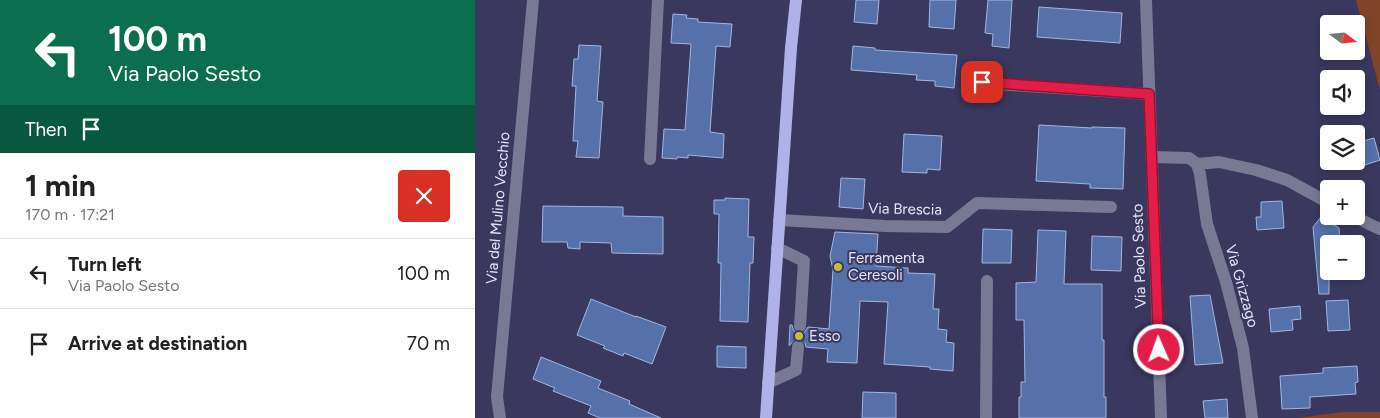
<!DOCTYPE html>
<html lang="en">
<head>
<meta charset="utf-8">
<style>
  body { margin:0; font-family:Figtree,sans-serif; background:#f6f6f6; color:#222; height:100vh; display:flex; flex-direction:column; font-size:19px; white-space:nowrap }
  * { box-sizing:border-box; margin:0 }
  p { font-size:16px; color:#767676 }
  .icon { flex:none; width:28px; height:28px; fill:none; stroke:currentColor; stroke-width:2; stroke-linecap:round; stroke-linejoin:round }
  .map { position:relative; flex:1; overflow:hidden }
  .sheet { display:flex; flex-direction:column; background:#fff; width:475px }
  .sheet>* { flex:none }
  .guide { background:#0b6e4f; color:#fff; overflow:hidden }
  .needle { width:32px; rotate:106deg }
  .controls { position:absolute; left:845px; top:15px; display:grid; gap:10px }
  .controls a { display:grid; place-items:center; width:45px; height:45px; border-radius:5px; background:#fff; box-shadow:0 2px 8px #0003; font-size:25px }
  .pin { position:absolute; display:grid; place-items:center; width:42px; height:42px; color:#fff; margin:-21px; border-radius:10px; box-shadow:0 2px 8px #0006 }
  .me { position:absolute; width:55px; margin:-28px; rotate:358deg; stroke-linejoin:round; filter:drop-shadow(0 0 4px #0008) }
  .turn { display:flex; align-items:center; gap:18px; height:105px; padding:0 25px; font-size:22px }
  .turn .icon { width:65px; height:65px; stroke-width:2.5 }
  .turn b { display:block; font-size:35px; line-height:42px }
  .then { display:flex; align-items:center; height:48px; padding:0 25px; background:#0003; gap:10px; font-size:19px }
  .round { display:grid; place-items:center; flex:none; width:52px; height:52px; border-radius:5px; background:#f6f6f6 }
  .head { display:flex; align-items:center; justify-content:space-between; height:85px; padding:0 25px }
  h1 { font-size:30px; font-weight:700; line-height:38px }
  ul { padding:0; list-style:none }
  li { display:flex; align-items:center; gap:15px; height:70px; padding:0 25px; border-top:1px solid #e0e0e0 }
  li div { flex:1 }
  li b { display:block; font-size:19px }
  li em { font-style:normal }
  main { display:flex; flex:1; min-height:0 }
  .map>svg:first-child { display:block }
  .green { fill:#804428 }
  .building { fill:#5671a9; stroke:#a1b6df }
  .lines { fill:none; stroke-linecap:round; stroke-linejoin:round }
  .minor-tunnel { stroke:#545276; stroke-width:12; stroke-dasharray:12 6; stroke-linecap:butt }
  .minor { stroke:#787994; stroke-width:12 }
  .major { stroke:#b1b1ea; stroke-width:12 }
  .route-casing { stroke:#92132f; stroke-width:12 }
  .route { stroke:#e11d48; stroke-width:9 }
  .poi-dot { fill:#c7bb3c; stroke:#3a385e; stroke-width:2 }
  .labels { text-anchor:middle; stroke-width:4; stroke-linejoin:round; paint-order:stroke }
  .street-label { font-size:15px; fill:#e4e5fc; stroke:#3a385e }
  .poi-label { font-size:15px; fill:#e4e5fc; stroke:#3a385e; text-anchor:start }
</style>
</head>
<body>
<main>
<section class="sheet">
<div class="guide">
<div class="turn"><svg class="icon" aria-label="left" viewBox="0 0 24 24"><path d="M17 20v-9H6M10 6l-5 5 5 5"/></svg><div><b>100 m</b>Via Paolo Sesto</div></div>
<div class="then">Then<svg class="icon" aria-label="arrive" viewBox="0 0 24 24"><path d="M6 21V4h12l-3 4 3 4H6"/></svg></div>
</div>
<div class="head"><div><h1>1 min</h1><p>170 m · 17:21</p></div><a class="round" style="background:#d93025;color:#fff"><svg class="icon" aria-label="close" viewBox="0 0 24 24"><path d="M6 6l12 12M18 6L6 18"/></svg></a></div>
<ul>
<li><svg class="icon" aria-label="left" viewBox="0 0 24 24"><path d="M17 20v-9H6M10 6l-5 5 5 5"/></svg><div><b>Turn left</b><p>Via Paolo Sesto</p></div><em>100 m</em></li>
<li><svg class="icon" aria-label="arrive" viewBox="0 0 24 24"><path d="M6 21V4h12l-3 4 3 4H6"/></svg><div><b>Arrive at destination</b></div><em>70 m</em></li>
</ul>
</section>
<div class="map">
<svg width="905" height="418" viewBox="0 0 905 418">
  <rect width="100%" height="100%" fill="#3a385e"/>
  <path class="green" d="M881,0H905V90Z
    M868,412H905V418H822Z"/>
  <path class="building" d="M381,0H404L402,24L379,22Z
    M455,0H481L479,29L454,27Z
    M513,0H537L534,48L517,46L518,34L510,33Z
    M564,7L647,13L645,43L562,37Z
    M198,14L212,15L211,18L223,19V22L257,24L255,47L241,46L235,132L249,134L248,158L213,155V158L202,157V159L187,158L189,129L210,130L216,44L196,43Z
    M104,45L126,46L122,101L128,102L124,158L101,157L103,141H98L101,86H97L99,59H103Z
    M378,46L400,48V50L482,55L479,88L460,86V81L441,80L442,75L376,70Z
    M564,125L617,128V127L650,128L648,189L615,188V184L561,181Z
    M429,134L467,136L465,170L452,169V173L427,172Z
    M899,138L905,160L881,168V143Z
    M366,178L390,179L388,209L364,207Z
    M250,198L274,199L273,237H279L278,263H275L273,322L245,321L246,263H243L244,214H239V200H250Z
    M807,201L809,228L782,230L781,217H786V202Z
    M68,206L148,207V216L188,217V254L137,253L136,243L105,242V249L93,248L92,242H67Z
    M846,217L864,228L865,244H854V294H844L838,227Z
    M508,229L537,230L536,263H507Z
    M563,230L591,231L589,284H627V340H629V397H631V418H544V397H546V382H550L549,320H541V283L561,282Z
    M360,232L403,234L401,266L433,268V273L460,274L458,309H464L463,329L472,330L471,342L479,343L478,371L455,369V367L409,364L413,302L385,301L382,363L352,362L353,349L331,347L330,343L324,339L319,340L314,346L315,325H317L318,329L320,332L324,334L329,333L333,327L354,329L358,270L355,256Z
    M617,236L647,237L646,271L616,270Z
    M735,295L748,363L720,365L715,296Z
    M116,299L161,317V316L191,327L177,364L149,353L148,356L128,348L130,346L102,335Z
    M873,300L875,330L853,331L851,301Z
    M825,306L826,319L817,320L818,330L796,332L794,309Z
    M242,346L271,347V368L242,367Z
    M66,357L126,381L123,388L155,401L154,404L186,418H125L113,413L116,406L78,391L80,388L58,379Z
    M882,366L883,382L880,383L881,394L835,397V408L807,409L805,376L848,373V368Z
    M388,392L421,393V418H387Z
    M752,399L753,418H730L728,401Z"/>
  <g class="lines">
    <path class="minor-tunnel" d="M323,347L325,326"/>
    <path class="minor" d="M671,0L686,418
      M507,83L674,94
      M677,157L714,158L722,164L725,174L732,224L751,282L768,348L777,418
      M175,159L183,0
      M722,164L744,162L781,170L812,180L854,203
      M879,216L896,225L905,229
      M304,220L410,226L472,227L502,203L636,207
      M302,248L329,261L325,326
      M293,383L321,370L323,347
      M25,418L22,397L58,0
      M511,418L512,281"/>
    <path class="major" d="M291,418L316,48L321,0"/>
  </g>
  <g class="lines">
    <g class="route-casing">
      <path id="route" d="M507,82L674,94L684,350"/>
    </g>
    <use href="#route" class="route"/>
  </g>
  <g class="poi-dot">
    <circle cx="363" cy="267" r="5"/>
    <circle cx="324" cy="336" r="5"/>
  </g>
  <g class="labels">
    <g class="street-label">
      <text transform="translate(23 208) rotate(-85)" y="5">Via del Mulino Vecchio</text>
      <text transform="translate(430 209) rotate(1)" y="5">Via Brescia</text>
      <text transform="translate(664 256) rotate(-92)" y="5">Via Paolo Sesto</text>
      <text transform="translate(767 286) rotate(74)" y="5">Via Grizzago</text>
    </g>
    <g class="poi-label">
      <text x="373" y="263">Ferramenta<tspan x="373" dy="17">Ceresoli</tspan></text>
      <text x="334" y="341">Esso</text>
    </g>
  </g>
</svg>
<div class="controls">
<a><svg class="needle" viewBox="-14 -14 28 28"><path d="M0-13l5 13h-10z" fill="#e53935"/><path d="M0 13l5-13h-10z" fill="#767676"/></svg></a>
<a><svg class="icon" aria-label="sound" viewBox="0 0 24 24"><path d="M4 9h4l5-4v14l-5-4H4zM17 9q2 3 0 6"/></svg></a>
<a><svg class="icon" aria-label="layers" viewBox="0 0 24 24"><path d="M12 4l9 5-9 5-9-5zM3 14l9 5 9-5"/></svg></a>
<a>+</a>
<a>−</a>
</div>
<div class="pin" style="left:507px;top:82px;background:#d93025"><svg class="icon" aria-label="arrive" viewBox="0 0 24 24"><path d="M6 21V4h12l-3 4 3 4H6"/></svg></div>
<svg class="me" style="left:684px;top:350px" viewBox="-20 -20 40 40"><circle r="17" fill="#e11d48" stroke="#fff" stroke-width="3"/><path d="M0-11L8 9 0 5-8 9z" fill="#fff"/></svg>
</div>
</main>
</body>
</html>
